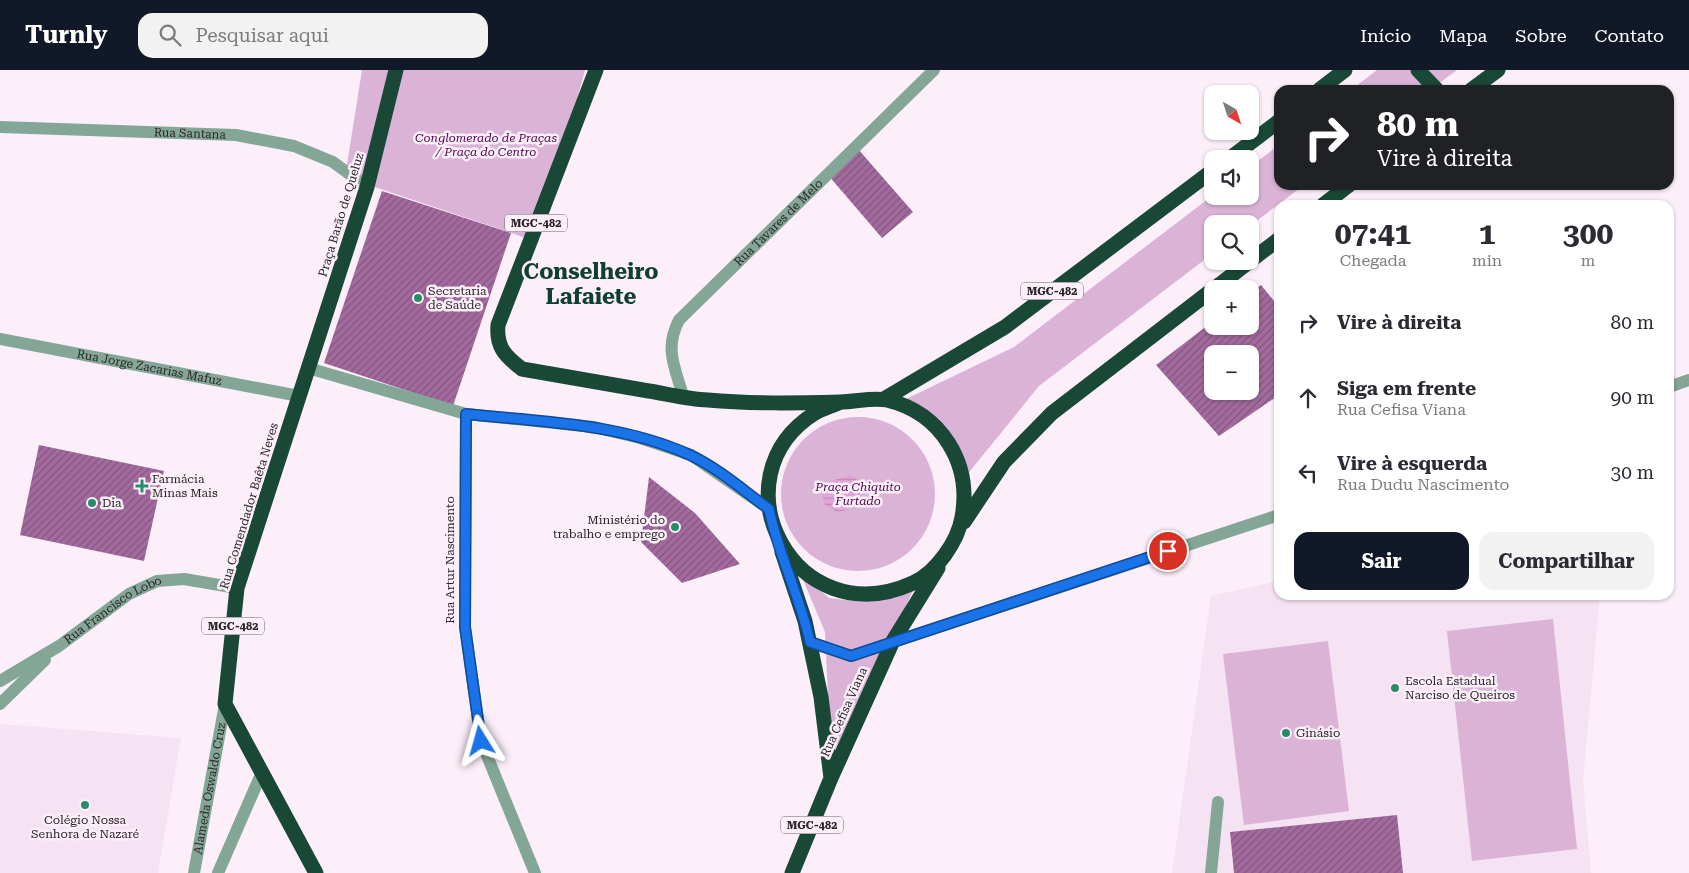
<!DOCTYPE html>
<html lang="pt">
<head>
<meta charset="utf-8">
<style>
  body { margin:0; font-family:"Roboto Serif",serif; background:#f2f2f3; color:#2b2b33; height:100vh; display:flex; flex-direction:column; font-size:19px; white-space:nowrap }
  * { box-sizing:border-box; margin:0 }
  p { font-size:16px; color:#7c7c81 }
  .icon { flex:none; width:28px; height:28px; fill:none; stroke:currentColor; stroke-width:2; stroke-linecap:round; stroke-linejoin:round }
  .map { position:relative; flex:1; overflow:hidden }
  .panel { position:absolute; left:1274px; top:130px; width:400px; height:400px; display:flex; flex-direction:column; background:#fff; border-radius:15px; box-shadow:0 1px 4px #0004 }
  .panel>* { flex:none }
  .top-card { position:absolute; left:1274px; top:15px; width:400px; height:105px; border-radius:15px; box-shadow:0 1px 4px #0004; background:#202124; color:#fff; overflow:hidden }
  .needle { width:32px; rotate:141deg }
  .tools { position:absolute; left:1204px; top:15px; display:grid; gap:10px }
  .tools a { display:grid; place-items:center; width:55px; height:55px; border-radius:10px; background:#fff; box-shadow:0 1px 4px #0004; font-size:25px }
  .pin { position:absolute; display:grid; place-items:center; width:42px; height:42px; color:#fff; margin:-21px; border:2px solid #fff; border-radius:50%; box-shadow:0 1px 5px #0007 }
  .me { position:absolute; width:55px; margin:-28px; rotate:352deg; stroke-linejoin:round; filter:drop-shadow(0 0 4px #0008) }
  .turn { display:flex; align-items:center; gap:18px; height:105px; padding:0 20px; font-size:22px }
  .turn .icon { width:65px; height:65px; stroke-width:2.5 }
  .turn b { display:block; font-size:35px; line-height:42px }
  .eta { display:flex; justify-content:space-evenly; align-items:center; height:85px; text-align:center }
  .eta b { font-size:30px; font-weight:700; line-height:35px }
  .primary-button { display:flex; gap:10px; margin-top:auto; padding:10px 20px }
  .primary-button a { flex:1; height:58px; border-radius:15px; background:#111827; color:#fff; font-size:20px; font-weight:700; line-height:58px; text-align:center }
  .primary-button a+a { background:#f2f2f3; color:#2b2b33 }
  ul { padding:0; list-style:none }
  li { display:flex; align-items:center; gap:15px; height:75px; padding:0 20px }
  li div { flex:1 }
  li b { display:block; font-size:19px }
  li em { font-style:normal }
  header { display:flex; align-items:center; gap:30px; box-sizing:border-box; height:70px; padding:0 25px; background:#111827; color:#fff }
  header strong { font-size:24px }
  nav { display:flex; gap:28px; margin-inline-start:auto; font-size:18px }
  .search { width:350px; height:45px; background:#f2f2f3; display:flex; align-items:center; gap:12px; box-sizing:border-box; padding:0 18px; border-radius:15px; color:#7c7c81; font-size:19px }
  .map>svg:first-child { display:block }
  .built { fill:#f5e2f2 }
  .green { fill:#dab3d6 }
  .water { fill:url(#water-rules) }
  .building { fill:url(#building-hatch); fill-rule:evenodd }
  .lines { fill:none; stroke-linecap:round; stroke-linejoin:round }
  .minor { stroke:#83a696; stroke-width:12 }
  .highway { stroke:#194836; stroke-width:15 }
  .route-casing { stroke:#114b97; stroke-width:12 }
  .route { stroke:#1a73e8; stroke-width:9 }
  .poi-dot { fill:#268d69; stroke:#fceffa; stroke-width:2 }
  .labels { text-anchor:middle; stroke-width:5; stroke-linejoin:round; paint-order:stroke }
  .shield { fill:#fceffa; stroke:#686167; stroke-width:1 }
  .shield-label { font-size:11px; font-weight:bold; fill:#292428 }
  .street-label { font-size:12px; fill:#292428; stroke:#fceffa }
  .park-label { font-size:12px; font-style:italic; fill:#4d054b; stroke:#fceffa }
  .poi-label { font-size:12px; fill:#292428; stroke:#fceffa; text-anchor:start }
  .town-label { font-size:22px; font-weight:bold; fill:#0f3f2e; stroke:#fceffa }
</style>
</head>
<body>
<header>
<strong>Turnly</strong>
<div class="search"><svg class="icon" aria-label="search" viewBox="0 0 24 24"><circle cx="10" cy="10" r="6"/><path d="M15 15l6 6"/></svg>Pesquisar aqui</div>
<nav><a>Início</a><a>Mapa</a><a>Sobre</a><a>Contato</a></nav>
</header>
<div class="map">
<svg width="1689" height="803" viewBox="0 0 1689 803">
  <defs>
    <pattern id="water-rules" width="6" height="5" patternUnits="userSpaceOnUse" patternTransform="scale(1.25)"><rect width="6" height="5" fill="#e0a4da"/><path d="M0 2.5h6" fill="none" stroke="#c08dbb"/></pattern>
    <pattern id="building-hatch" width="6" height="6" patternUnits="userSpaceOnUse" patternTransform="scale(1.25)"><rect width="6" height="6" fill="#a26a9d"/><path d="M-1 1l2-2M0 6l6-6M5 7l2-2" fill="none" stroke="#845780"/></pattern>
  </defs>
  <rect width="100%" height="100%" fill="#fceffa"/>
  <path class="built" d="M1279,511V525H1600L1583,710L1591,803H1172L1211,526Z
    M0,654L181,668L158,803H0Z"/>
  <path class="green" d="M362,0H585L538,172L345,107Z
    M1377,0H1457L1430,20H1351Z
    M1279,75V115H1304L1250,156V154H1212V184L1039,316L966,406L956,373L904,330L1014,277L1212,126H1250V97Z
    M781 424a77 77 0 1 1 154 0a77 77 0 1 1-154 0Z
    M801,505L829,528L862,532L913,521L831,689L825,562Z
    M1553,549L1577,779L1472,791L1447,561Z
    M1328,571L1349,741L1244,755L1223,584Z"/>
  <path class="water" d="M851,405L860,412C864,430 853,441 836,442L825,435L822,424L831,411Z"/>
  <path class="building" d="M858,79L913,142L882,168L828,105Z
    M382,121L511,163L453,336L324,293Z
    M1261,215L1279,237V325L1219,366L1156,295L1212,252V256H1250V223ZM1212,284H1250V321H1212Z
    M39,375L164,401L144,491L20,465Z
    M649,407L695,443L740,494L682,513L641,472Z
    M1397,745L1403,803H1234L1230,762Z"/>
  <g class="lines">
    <g class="minor">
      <path id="s1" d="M0,57L236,65L294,76L333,92L367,117"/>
      <path id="s2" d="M0,269L299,326"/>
      <path d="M308,298L466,344L594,357L640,368L691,385L769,439"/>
      <path d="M1669,317L1689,310"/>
      <path id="s3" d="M683,326C675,297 664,279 679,250L934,0"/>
      <path d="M466,344L465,557L481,671L535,803"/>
      <path d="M810,572L851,586L1279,445"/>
      <path id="s4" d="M0,611L59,576L129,524L157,511L184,509L237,518"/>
      <path d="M0,634L45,590"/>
      <path id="s5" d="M194,803L225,634"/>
      <path d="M218,803L262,702"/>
      <path d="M1211,803L1218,732"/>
    </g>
    <path class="highway" d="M596,0L498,255C496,277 505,286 522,299C562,306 603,313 643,320C664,323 686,329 708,330C751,334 797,333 840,332C855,332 873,327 887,330C941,343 972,393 962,447C958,471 936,503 913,513C795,567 712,408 815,343C822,339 832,336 841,332
      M1418,0L1437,20
      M1319,20L1345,0
      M1471,20L1498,0
      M1229,89L1279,51
      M1323,135L1349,115
      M1250,191L1279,169
      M1214,219L1250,191
      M884,329L1005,257L1212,101
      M964,452L1004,392L1052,343L1212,220
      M782,482L805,551L821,627L831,708
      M316,803L225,634L226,624L237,518L367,117L396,0
      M792,803L831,708L893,571L938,498"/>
  </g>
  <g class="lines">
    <g class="route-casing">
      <path id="route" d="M481,671L465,557L466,344C541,352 620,353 690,385C718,398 744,421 769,439C778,484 800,526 810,572L851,586L1168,481"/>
    </g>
    <use href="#route" class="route"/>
  </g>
  <g class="poi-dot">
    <circle cx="418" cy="228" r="5"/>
    <path d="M139.5 408.5h5v5h5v5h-5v5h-5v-5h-5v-5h5z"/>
    <circle cx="92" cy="433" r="5"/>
    <circle cx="675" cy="457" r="5"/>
    <circle cx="1395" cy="618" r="5"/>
    <circle cx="1286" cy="663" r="5"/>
    <circle cx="85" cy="735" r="5"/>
  </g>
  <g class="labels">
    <g class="shield">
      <rect x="505" y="144.5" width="62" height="17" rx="4"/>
      <rect x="1021" y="212.5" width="62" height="17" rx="4"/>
      <rect x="202" y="547.5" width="62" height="17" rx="4"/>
      <rect x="781" y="746.5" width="62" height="17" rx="4"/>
    </g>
    <g class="shield-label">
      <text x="536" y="157">MGC-482</text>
      <text x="1052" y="225">MGC-482</text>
      <text x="233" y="560">MGC-482</text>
      <text x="812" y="759">MGC-482</text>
    </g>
    <g class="street-label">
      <text dy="4" stroke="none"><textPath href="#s1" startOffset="190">Rua Santana</textPath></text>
      <text transform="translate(341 145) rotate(-73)" y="4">Praça Barão de Queluz</text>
      <text dy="4" stroke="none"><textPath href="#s3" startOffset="218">Rua Tavares de Melo</textPath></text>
      <text dy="4" stroke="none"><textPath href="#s2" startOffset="152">Rua Jorge Zacarias Mafuz</textPath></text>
      <text transform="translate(249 436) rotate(-73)" y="4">Rua Comendador Baêta Neves</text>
      <text transform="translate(450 490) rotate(-90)" y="4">Rua Artur Nascimento</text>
      <text dy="4" stroke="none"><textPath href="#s4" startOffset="134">Rua Francisco Lobo</textPath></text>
      <text transform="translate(844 642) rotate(-66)" y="4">Rua Cefisa Viana</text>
      <text dy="4" stroke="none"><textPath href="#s5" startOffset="86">Alameda Oswaldo Cruz</textPath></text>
    </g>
    <g class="park-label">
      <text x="486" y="72">Conglomerado de Praças<tspan x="486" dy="14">/ Praça do Centro</tspan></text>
      <text x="858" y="421">Praça Chiquito<tspan x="858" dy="14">Furtado</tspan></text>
    </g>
    <g class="poi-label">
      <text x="428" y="225">Secretaria<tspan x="428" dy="14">de Saúde</tspan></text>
      <text x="152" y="413">Farmácia<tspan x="152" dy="14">Minas Mais</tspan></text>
      <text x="102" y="437">Dia</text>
      <text x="665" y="454" text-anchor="end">Ministério do<tspan x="665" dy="14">trabalho e emprego</tspan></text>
      <text x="1405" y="615">Escola Estadual<tspan x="1405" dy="14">Narciso de Queiros</tspan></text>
      <text x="1296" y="667">Ginásio</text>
      <text x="85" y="754" text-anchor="middle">Colégio Nossa<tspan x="85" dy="14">Senhora de Nazaré</tspan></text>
    </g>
    <g class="town-label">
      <text x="591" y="209">Conselheiro<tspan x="591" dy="25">Lafaiete</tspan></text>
    </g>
  </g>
</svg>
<div class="tools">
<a><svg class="needle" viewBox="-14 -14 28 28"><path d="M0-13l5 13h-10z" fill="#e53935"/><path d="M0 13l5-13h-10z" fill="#7c7c81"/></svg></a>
<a><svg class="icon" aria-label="sound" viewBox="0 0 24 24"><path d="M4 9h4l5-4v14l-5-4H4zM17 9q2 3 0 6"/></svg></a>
<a><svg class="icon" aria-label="search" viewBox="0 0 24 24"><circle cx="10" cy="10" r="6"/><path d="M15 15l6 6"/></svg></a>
<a>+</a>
<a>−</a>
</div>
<div class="pin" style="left:1168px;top:481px;background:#d93025"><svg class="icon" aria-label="arrive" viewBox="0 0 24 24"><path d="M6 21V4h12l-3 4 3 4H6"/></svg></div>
<svg class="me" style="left:481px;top:671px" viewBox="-20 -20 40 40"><path d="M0-17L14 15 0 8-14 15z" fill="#1a73e8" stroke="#fff" stroke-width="4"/></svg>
<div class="top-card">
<div class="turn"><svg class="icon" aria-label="right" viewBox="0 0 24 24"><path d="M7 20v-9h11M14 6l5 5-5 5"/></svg><div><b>80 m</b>Vire à direita</div></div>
</div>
<section class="panel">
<div class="eta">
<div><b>07:41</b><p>Chegada</p></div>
<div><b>1</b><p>min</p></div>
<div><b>300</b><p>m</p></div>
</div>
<ul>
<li><svg class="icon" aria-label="right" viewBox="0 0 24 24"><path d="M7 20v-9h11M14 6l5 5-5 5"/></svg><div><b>Vire à direita</b></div><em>80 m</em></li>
<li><svg class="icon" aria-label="ahead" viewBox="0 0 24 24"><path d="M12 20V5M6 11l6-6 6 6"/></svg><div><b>Siga em frente</b><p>Rua Cefisa Viana</p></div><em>90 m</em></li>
<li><svg class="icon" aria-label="left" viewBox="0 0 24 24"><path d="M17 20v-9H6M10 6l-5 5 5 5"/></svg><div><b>Vire à esquerda</b><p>Rua Dudu Nascimento</p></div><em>30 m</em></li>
</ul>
<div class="primary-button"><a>Sair</a><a>Compartilhar</a></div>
</section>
</div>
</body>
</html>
